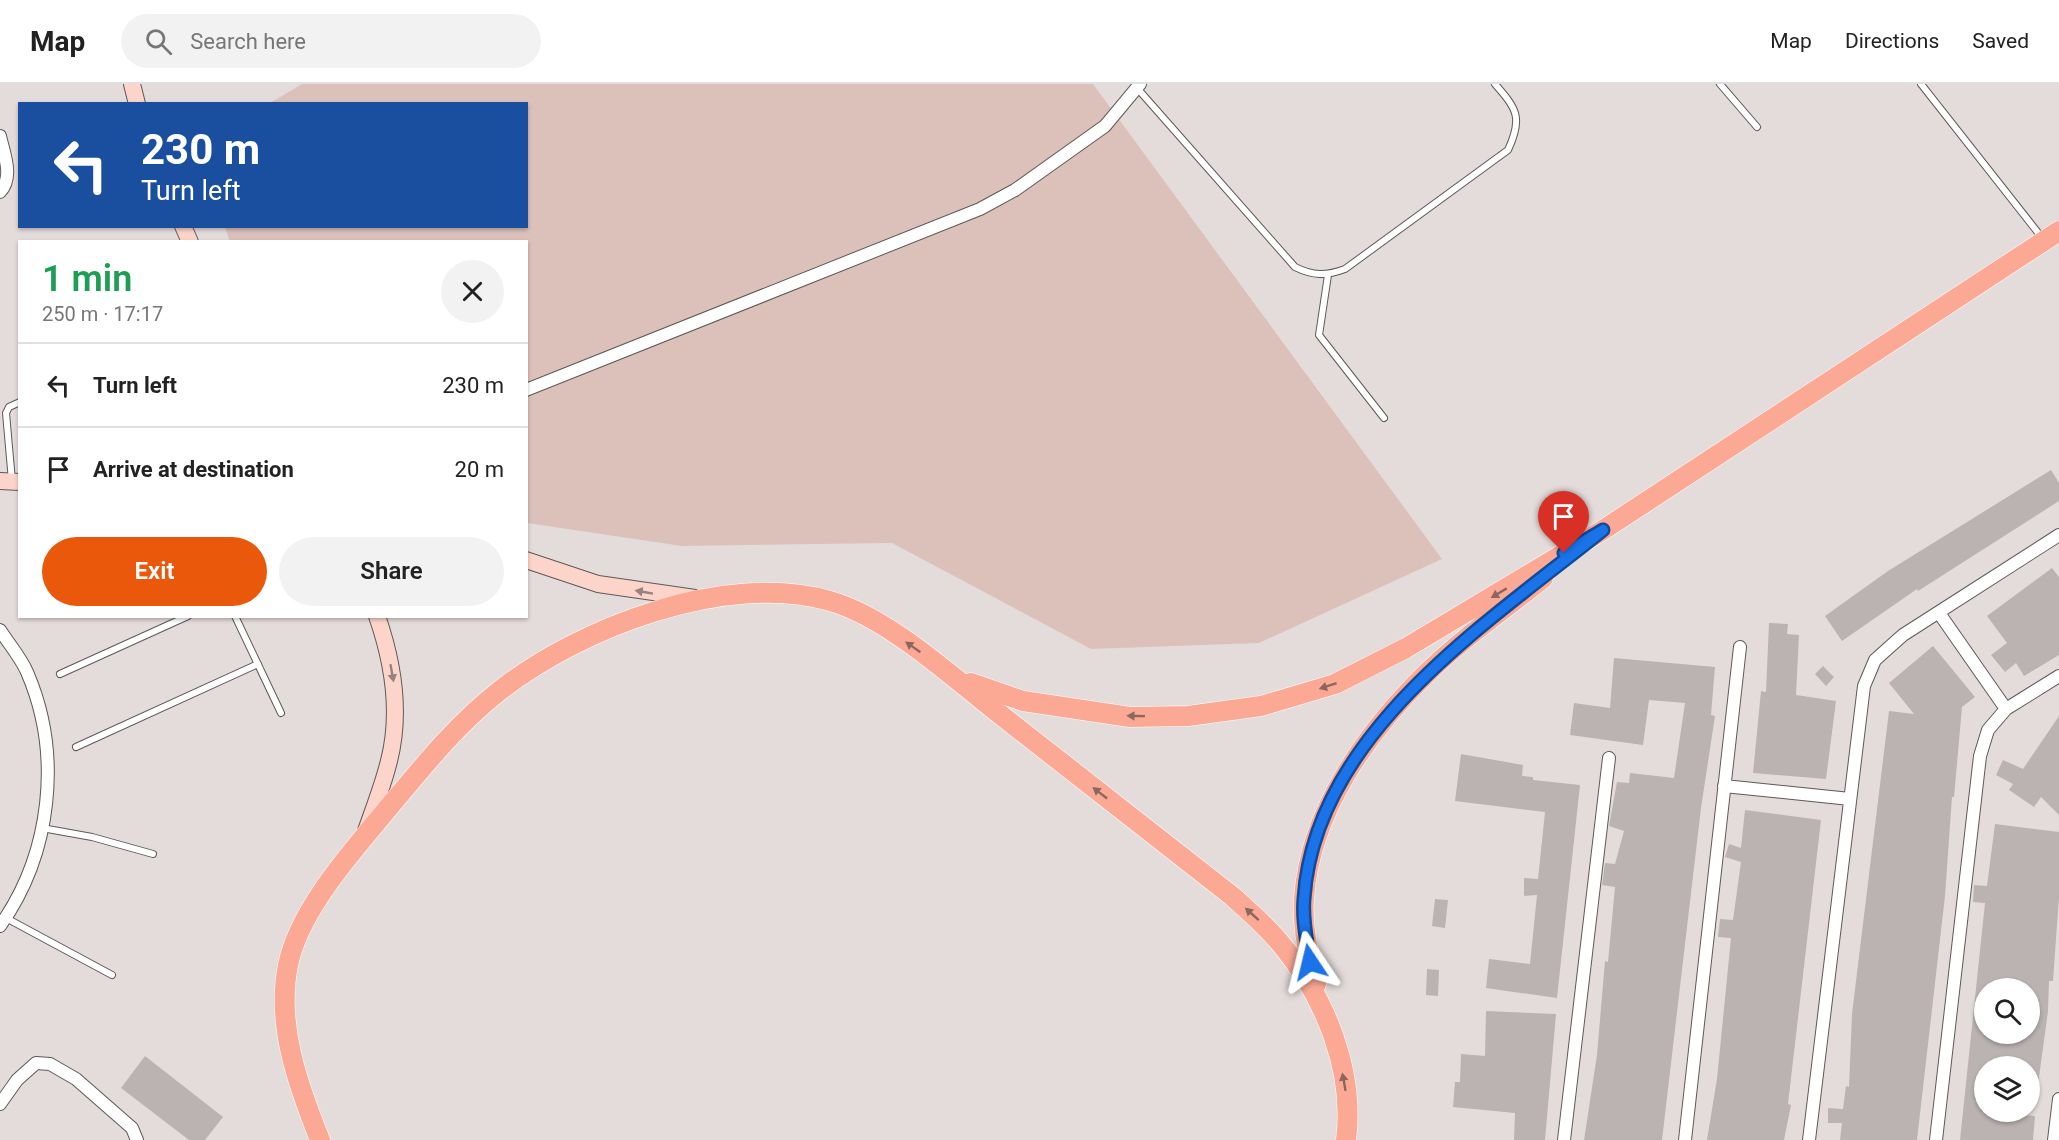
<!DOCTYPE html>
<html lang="en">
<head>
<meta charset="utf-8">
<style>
  body { margin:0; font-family:Roboto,sans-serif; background:#f2f2f2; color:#222; height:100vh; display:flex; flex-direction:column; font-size:22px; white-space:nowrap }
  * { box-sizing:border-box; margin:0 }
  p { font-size:20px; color:#767676 }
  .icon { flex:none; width:33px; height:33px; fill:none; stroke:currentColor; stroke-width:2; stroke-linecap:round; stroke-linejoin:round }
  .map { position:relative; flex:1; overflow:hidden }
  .side { position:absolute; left:18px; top:156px; width:510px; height:378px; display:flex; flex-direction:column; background:#fff; border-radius:0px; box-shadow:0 2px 4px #0004 }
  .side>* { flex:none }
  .top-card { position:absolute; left:18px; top:18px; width:510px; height:126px; border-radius:0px; box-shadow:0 2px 4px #0004; background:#1a4fa0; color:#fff; overflow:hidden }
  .buttons { position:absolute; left:1974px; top:894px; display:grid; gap:12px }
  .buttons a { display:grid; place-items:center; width:66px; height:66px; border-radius:50%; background:#fff; box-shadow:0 2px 4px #0004; font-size:30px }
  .pin { position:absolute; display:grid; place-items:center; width:51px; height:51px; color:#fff; margin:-62px -26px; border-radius:50% 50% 50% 0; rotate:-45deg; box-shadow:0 0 6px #0007 }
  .pin .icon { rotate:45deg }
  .me { position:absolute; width:66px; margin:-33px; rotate:350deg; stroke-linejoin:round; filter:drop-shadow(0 0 4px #0008) }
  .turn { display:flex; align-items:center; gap:21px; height:126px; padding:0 24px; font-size:27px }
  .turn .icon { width:78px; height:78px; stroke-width:2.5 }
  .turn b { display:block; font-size:42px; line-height:51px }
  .round { display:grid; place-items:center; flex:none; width:63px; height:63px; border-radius:32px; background:#f2f2f2 }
  .headline { display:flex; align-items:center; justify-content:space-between; height:102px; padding:0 24px }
  h1 { font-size:36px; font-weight:600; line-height:45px; color:#1e9e55 }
  .button { display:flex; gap:12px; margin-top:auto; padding:12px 24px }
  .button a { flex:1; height:69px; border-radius:36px; background:#ea580c; color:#fff; font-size:24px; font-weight:600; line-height:69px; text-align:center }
  .button a+a { background:#f2f2f2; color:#222 }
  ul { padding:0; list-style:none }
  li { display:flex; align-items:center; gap:18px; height:84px; padding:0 24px; border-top:2px solid #e0e0e0 }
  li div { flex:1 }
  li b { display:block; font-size:22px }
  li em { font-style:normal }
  header { display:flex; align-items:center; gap:36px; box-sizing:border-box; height:84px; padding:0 30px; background:#fff; border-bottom:2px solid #e0e0e0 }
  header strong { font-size:28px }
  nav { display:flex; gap:33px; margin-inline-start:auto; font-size:21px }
  .search { width:420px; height:54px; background:#f2f2f2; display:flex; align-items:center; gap:15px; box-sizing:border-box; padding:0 21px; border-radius:33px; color:#767676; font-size:22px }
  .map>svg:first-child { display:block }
  .green { fill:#dcc1ba }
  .building { fill:#bab3b1; fill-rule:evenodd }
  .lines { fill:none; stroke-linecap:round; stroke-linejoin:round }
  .lane-casing { stroke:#5e5856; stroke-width:8 }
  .street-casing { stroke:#5e5856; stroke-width:14 }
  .secondary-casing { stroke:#5e5856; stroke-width:18 }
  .primary-casing { stroke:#fff; stroke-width:21 }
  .lane { stroke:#fff; stroke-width:6 }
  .street { stroke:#fff; stroke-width:12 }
  .secondary { stroke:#fdd4ca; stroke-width:16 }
  .primary { stroke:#fba995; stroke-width:20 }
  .oneway { fill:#98827d }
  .oneway2 { fill:#8d675d }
  .route-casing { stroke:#114b97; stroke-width:15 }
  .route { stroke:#1a73e8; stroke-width:10 }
</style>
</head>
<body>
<header>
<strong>Map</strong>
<div class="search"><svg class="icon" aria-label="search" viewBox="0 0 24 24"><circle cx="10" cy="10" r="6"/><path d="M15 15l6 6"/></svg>Search here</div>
<nav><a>Map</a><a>Directions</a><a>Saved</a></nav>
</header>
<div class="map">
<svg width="2059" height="1056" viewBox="0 0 2059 1056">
  <rect width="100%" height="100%" fill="#e4dcdb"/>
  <path class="green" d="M302,0H1093L1442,475L1259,559L1091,565L892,459L682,462L527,439L526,158H230L225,143L526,142V20L270,19Z"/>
  <path class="building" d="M2051,386L2059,399V417L1918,507L1917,505L1842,557L1825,532L1888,487Z
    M2052,484L2059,493V571L2024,592L2016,579L2005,588L1991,571L2007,559L1987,532Z
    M1769,539L1788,540L1787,550L1799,551L1796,611L1836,617L1826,695L1753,689L1761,607L1766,608Z
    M1933,562L1975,613L1962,623L1954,713H1952L1945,812L1917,1056H1840L1842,1039H1828V1024L1843,1025L1846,1002L1849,1003L1852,930L1889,627L1914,630L1889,599Z
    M1614,574L1715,583L1711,631L1715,632L1701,724L1662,1056H1584L1597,971L1605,877L1608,878L1615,803L1602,801L1605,779L1615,780L1624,747L1609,742L1617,698L1629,699L1630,689L1674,694L1685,619L1649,616L1643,661L1570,651L1574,619L1610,624Z
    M1823,582L1834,593L1826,602L1815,590Z
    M2059,632V731L2041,713L2034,723L2009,706L2013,700L1996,691L2003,676L2023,685Z
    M1461,670L1523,681L1522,692L1533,693V696L1580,701L1557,914L1486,904L1489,875L1530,880L1537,811L1524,812V794L1538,795L1545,728L1455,717Z
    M1745,726L1821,736L1788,1020L1791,1021L1784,1056H1707L1717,995L1731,854L1718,853L1720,835L1733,836L1741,778L1725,773L1729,760L1741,764Z
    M1995,740L2059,748V813L2053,897H2049L2048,927L2037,1008L2030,1007V982H1984V1028L2035,1032L2033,1056H1960L1985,819L1973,818L1974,801L1987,802ZM1984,904H2030V950H1984Z
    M1435,815L1448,816L1445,844L1432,842Z
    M1427,885L1439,886L1438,912L1426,911Z
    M1486,927L1556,930L1545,1056H1514L1515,1029L1453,1023L1455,998H1460L1461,970L1485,972Z
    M145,972L223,1033L205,1056H189L121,1004Z"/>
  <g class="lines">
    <g class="lane-casing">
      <path id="lane" d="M1720,0L1757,43
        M1921,0L2043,155
        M1137,4L1295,183C1313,192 1326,192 1345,185L1508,66C1523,34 1517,25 1495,0
        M1328,191L1319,251L1384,334
        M12,397L6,329L9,323L20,318
        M235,532L281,629
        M60,590L188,532
        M76,663L258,580
        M42,744L92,753L153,770
        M6,834L112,891"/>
    </g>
    <g class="street-casing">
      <path id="street" d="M0,52C4,70 14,93 0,108
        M526,306L980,125L1015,106L1105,42L1140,0
        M0,546C9,560 21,574 27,588C63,671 51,770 0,842
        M2006,625L2059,592
        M1724,702L1850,715
        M0,1020L17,996L36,979L50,980L76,995L132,1044L137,1056
        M1564,1056L1609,674
        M1685,1056L1740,563
        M1809,1056L1864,602L1875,576L1903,551L2059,451
        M1936,1056L1980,672L1988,646L2006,625L1939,529
        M2054,1056L2059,1015"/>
    </g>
    <g class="secondary-casing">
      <path id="secondary" d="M132,0L137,20
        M183,142L190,158
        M0,397L20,398
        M526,476L598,500L695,514
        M366,747C374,724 383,701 389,677C401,630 393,578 377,532"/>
    </g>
    <g class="primary-casing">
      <path id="primary" d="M971,599L1023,617L1130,633L1188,632L1261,622L1335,600L1406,564L1603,446L2059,147
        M1316,900C1308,872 1302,843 1304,814C1310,728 1366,649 1426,590C1461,555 1504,526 1543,494
        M320,1056C298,1001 276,941 288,881C298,831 343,778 375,740C414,694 451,645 498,608C578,544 727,487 830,517C887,533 950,591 997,628C1075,689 1154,751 1232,812C1249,827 1267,843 1281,860C1325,913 1355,987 1346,1056"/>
    </g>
    <use href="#lane" class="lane"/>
    <use href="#street" class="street"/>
    <use href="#secondary" class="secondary"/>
    <use href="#primary" class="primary"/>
  </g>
  <defs><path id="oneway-solid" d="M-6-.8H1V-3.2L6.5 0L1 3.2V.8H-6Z" transform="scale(1.5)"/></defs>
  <g class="oneway">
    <use href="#oneway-solid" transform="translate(644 508) rotate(-170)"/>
    <use href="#oneway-solid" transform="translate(392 589) rotate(80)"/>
  </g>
  <g class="oneway2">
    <use href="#oneway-solid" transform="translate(1499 509) rotate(149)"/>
    <use href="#oneway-solid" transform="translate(913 563) rotate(-145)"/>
    <use href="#oneway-solid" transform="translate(1328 602) rotate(162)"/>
    <use href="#oneway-solid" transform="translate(1136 632) rotate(-179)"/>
    <use href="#oneway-solid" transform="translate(1100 709) rotate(-142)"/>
    <use href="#oneway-solid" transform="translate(1252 830) rotate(-138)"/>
    <use href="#oneway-solid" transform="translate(1344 998) rotate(-100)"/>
  </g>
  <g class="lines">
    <g class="route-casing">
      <path id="route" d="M1310,878C1307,857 1302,836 1304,815C1314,651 1487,539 1603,446L1564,469"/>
    </g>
    <use href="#route" class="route"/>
  </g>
</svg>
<div class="buttons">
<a><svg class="icon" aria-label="search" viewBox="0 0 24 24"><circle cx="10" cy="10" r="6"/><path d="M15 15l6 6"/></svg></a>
<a><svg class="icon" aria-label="layers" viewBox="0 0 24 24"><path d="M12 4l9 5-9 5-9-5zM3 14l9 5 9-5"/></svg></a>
</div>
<div class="pin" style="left:1564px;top:469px;background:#d93025"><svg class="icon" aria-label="arrive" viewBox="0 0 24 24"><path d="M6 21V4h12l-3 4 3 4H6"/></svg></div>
<svg class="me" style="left:1310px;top:878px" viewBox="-20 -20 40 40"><path d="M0-17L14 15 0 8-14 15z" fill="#1a73e8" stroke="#fff" stroke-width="4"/></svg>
<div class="top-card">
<div class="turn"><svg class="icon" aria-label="left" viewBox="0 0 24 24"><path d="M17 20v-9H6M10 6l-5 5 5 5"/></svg><div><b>230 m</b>Turn left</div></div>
</div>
<section class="side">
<div class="headline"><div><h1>1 min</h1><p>250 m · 17:17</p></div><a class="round"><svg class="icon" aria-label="close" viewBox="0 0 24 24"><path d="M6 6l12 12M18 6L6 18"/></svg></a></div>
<ul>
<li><svg class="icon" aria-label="left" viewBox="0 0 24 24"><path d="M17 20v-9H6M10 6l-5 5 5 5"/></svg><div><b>Turn left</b></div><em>230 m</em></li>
<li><svg class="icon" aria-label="arrive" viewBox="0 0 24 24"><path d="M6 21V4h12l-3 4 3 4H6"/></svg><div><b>Arrive at destination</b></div><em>20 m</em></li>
</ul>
<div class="button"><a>Exit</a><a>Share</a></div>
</section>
</div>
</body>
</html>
